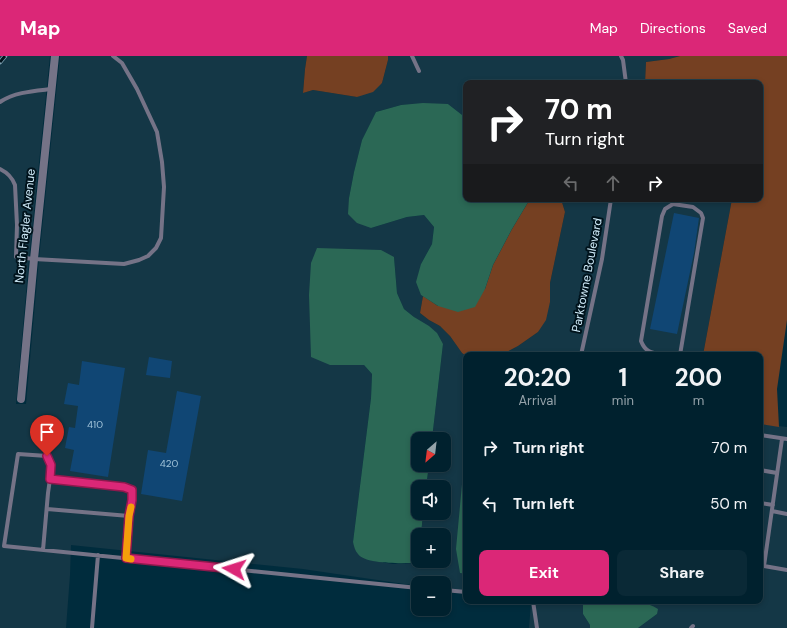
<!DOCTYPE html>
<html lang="en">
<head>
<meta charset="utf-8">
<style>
  body { margin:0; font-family:"DM Sans",sans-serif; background:#0a2936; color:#f1f3f6; height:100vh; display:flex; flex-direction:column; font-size:15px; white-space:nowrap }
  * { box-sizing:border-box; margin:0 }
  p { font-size:13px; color:#95a3aa }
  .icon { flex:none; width:22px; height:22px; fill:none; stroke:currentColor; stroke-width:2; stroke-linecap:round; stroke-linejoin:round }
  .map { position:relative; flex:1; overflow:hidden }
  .panel { position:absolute; left:463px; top:296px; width:300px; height:252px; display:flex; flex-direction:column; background:#00212e; border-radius:8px; box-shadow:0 2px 6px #0003,0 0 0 1px #223e4a }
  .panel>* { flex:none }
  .hud { position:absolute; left:463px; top:24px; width:300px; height:122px; border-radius:8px; box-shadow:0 2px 6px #0003,0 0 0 1px #223e4a; background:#202124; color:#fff; overflow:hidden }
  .needle { width:26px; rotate:208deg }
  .tools { position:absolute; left:411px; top:376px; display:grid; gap:8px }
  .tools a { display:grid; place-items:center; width:40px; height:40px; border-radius:8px; background:#00212e; box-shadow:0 2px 6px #0003,0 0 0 1px #223e4a; font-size:20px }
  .pin { position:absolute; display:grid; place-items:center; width:34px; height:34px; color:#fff; margin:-41px -17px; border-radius:50% 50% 50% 0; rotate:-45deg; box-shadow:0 0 4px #0007 }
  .pin .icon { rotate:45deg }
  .me { position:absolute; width:44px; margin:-22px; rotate:276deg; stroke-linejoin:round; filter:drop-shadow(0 0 3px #0008) }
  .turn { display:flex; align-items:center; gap:14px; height:84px; padding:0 16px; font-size:18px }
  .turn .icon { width:52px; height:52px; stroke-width:2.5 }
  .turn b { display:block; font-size:28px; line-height:34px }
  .lanes { display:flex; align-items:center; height:38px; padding:0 16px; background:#0003; justify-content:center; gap:20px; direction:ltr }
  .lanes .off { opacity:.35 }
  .eta { display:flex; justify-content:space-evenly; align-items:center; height:68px; text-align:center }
  .eta b { font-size:24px; font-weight:700; line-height:28px }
  .cta { display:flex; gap:8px; margin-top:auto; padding:8px 16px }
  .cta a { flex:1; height:46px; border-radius:8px; background:#db2777; color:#fff; font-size:16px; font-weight:700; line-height:46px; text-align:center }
  .cta a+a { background:#0a2936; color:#f1f3f6 }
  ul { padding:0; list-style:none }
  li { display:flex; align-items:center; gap:12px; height:56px; padding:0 16px }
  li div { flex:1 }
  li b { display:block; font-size:15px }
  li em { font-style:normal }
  header { display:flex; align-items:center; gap:24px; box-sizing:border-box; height:56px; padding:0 20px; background:#db2777; color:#fff }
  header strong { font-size:19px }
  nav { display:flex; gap:22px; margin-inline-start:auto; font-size:14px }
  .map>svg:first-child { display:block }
  .built { fill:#143746; fill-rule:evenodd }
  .green { fill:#754022 }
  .water { fill:#2b6855 }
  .building { fill:#104674 }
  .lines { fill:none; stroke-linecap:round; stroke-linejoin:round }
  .service { stroke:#757387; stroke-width:4 }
  .minor { stroke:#757387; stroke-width:8 }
  .rail-casing { stroke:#81a3b3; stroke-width:4.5 }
  .rail { stroke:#00131c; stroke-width:3; stroke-dasharray:9; stroke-linecap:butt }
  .route-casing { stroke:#8e194d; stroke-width:10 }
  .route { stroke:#db2777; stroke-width:7 }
  .slow { stroke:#f59e0b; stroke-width:7 }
  .labels { text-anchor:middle; stroke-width:4; stroke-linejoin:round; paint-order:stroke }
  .number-label { font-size:10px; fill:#a1c3d9 }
  .street-label { font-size:12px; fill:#d1edfb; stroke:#00131c }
</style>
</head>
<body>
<header>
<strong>Map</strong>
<nav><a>Map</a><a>Directions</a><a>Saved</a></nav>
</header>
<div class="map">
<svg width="787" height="572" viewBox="0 0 787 572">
  <rect width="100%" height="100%" fill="#002c3d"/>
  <path class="built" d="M0,0H50L29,203L16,348H26L39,203L60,0H307L305,13L303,37L313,34L357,41L382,27L388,4V0H680L669,3L646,6L645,27H466V62L448,48L401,49L376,56L362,84L354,116L349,142L371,172L407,161L424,159L434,171L432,188L421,208V239L423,240L420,257L429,264L440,270L450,280L462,297L466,300V385L463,417L460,517L466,518V538L444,534V527H418V530L303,513L71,489L70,519L66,572H0ZM394,201L397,237L404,253L414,261L443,288L432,383H444V409H429L426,431H444V457H423L421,479H444V505H418V497L416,507L393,508L368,504L353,486L371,342L372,318L364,309H330Z
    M561,143H732L703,299H501L518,290L538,276L550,246V227L565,156Z
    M760,368L787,371V572H638L657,558L639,546L628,545H760Z
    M515,545H583V558L590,569V572H529L531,547Z"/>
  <path class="green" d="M307,0H388V4L382,27L373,36L357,41L313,34L303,37L305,13Z
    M680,0H787V264L777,333L779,371L760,368V299H703L732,143H760V27H645L646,6L669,3Z
    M530,143H561L565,156L550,227V246L546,264L538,276L518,290L501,299L466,300L462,297L450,280L440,270L429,264L420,257L423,240L438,250L485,233L493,209L512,173Z"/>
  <path class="water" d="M423,47L448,48L466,62V143H530L512,173L493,209L485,233L475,251L458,256L438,250L421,239L416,226L421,208L432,188L434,171L424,159L407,161L371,172L357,167L348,158L349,142L354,116L362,84L376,56L401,49Z
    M317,192L381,194L394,201L397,237L404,253L414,261L429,270L437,277L443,288L432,383H418V409H429L426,431H418V457H423L421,479H418V497L416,507C403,507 366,509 358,498C355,495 354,490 353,486L371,342L372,318L364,309H330L311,301L309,239L311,207Z
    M466,385V518L460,517L456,493Z
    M583,545C604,545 640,541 658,553L657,558L638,572H590V569L583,558Z"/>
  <path class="building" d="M674,157L699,162L694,197L677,278L650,273Z
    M149,301L172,305L170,322L146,319Z
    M82,305L125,312L108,421L70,415L74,394L65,392L69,371L75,372L78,350L64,348L68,327L79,329Z
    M177,335L201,340L182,445L141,438L148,394L166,397Z"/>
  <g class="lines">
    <path class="service" d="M412,0L419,15
      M621,0L623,4L626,27
      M0,46C15,36 34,35 51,33
      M0,113C8,117 12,121 15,129L17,169L16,201L34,203L124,208L139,204L148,200L156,192L161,182L164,131L162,106L157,76L137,33L122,7L113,0
      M581,299L602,203L611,143
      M666,299C654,297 646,298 641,285L662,160L665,153L673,148L693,151L701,157L703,162L680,299
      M760,379L787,383
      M782,383L764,510L787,514
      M760,414L777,417
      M50,423L124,431L132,434V444L129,460
      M760,447L773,449
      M47,453L129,460L126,502
      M772,455L787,458
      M43,494L48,437L50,423L51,409L47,400L18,398L4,490C142,504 280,518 418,532
      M444,534L466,536
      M533,545L537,572
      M92,572L98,499
      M691,572L693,570"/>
    <path class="minor" d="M21,343L34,203L55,0"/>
    <g class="rail-casing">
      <path id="rail" d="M0,6L5,0"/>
    </g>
    <use href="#rail" class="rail"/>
  </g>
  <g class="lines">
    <g class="route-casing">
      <path id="route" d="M47,400L51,409L50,423L124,431L132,434V444L129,460L126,502L234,513"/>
    </g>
    <use href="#route" class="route"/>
    <path class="slow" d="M131,451L129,460L126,502L131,503"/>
  </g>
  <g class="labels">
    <g class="number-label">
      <text x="95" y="372">410</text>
      <text x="169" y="411">420</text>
    </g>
    <g class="street-label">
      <text transform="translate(25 170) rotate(-84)" y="4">North Flagler Avenue</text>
      <text transform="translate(587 219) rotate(-79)" y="4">Parktowne Boulevard</text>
    </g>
  </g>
</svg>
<div class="tools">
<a><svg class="needle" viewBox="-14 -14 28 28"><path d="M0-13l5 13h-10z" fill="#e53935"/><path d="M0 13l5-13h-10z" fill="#95a3aa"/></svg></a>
<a><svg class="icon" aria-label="sound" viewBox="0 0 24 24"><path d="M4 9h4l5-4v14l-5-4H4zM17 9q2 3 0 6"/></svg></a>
<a>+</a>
<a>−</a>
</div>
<div class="pin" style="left:47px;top:400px;background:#d93025"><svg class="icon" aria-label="arrive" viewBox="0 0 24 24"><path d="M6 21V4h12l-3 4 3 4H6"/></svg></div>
<svg class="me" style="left:234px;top:513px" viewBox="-20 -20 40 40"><path d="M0-17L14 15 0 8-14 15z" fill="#db2777" stroke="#fff" stroke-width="4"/></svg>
<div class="hud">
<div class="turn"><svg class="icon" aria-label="right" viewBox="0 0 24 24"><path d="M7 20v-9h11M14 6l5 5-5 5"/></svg><div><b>70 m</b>Turn right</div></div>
<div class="lanes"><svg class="icon off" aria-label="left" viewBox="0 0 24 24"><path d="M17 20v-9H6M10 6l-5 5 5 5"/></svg><svg class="icon off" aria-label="ahead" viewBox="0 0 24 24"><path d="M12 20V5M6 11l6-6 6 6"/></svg><svg class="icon" aria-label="right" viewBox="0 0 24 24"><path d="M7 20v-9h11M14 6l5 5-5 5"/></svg></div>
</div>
<section class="panel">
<div class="eta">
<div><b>20:20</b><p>Arrival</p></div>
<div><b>1</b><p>min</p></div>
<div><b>200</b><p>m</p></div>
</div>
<ul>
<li><svg class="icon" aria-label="right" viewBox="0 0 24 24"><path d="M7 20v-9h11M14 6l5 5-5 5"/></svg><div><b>Turn right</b></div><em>70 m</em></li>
<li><svg class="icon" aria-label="left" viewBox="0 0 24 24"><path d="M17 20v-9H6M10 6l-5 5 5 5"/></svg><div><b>Turn left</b></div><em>50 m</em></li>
</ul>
<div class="cta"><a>Exit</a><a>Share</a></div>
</section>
</div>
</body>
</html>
